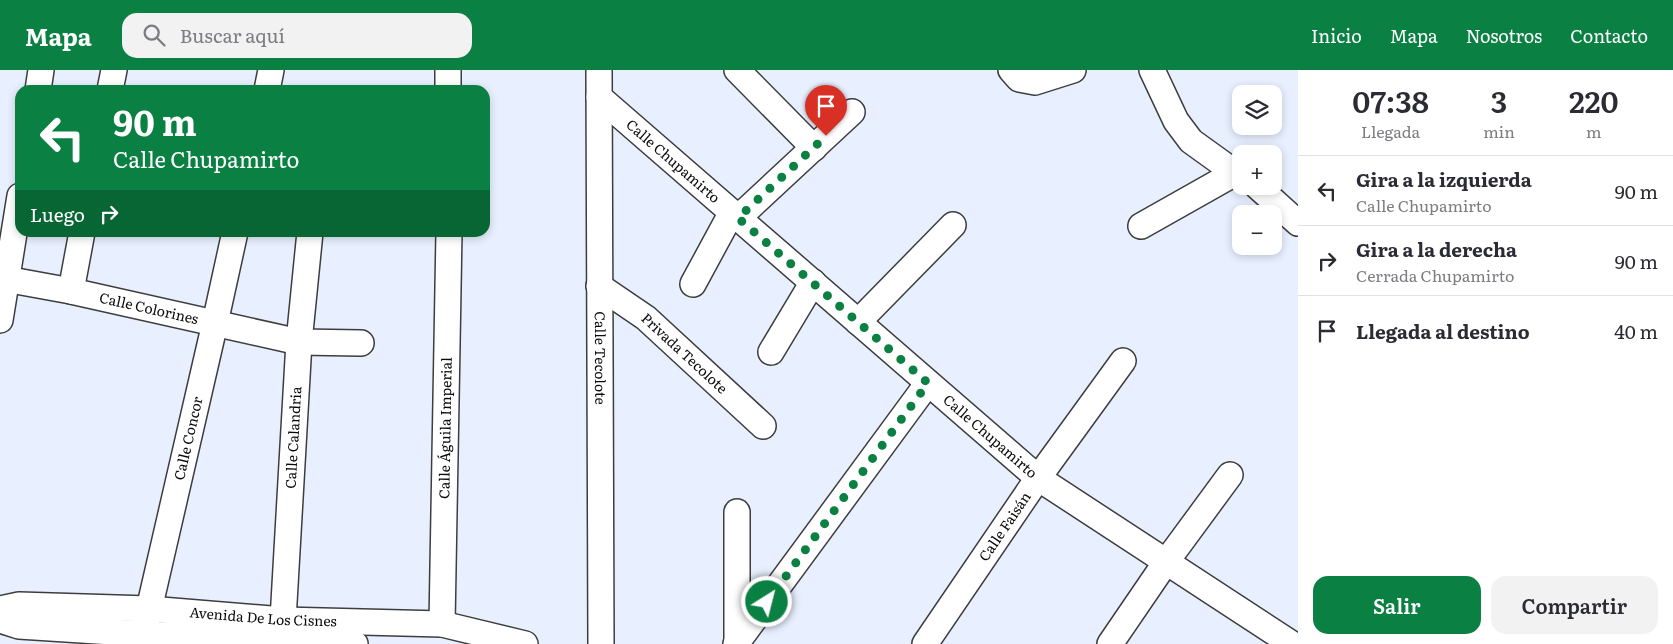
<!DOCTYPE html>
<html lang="es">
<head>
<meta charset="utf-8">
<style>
  body { margin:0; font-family:Literata,serif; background:#f2f2f3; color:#2b2b33; height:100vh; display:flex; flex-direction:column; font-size:19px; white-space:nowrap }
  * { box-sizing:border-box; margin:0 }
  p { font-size:16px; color:#7c7c81 }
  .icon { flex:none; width:28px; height:28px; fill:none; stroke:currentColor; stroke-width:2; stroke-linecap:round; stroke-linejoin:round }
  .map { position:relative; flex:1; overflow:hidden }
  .panel { display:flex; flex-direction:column; background:#fff; width:375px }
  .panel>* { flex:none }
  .top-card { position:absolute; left:15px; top:15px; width:475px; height:152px; border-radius:15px; box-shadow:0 2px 8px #0003; background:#0b8043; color:#fff; overflow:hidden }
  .buttons { position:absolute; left:1232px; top:15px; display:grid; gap:10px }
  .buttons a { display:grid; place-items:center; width:50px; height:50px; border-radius:10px; background:#fff; box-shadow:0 2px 8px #0003; font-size:25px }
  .pin { position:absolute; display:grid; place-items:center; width:42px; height:42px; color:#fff; margin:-51px -21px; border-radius:50% 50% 50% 0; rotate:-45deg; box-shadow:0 0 5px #0007 }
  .pin .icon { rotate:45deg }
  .me { position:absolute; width:55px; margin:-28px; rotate:36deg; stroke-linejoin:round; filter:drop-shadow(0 0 4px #0008) }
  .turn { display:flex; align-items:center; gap:18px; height:105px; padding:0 15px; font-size:22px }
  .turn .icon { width:65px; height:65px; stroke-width:2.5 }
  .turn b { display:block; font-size:35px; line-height:42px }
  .then { display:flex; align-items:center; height:48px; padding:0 15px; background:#0003; gap:10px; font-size:19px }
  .eta { display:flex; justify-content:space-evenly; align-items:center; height:85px; text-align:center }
  .eta b { font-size:30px; font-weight:600; line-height:35px }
  .button { display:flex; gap:10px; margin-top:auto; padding:10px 15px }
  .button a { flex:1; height:58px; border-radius:15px; background:#0b8043; color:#fff; font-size:20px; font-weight:600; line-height:58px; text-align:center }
  .button a+a { background:#f2f2f3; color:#2b2b33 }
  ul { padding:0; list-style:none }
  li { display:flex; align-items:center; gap:15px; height:70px; padding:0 15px; border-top:1px solid #e1e1e2 }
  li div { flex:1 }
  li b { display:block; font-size:19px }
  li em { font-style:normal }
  header { display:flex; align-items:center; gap:30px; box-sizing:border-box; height:70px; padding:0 25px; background:#0b8043; color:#fff }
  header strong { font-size:24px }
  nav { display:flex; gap:28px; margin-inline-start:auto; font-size:18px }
  .search { width:350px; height:45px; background:#f2f2f3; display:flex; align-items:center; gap:12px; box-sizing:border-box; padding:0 18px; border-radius:15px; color:#7c7c81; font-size:19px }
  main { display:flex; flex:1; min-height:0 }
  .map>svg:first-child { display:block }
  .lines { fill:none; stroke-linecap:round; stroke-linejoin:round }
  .minor-casing { stroke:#3d3d3d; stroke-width:28 }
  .minor { stroke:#fff; stroke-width:25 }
  .route { stroke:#0b8043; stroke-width:9; stroke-dasharray:0 16.2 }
  .labels { text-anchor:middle; stroke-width:5; stroke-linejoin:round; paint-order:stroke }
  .street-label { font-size:14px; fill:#0a0a0a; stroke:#fff }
</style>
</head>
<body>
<header>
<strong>Mapa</strong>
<div class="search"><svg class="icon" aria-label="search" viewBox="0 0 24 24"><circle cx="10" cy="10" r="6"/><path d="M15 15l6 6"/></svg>Buscar aquí</div>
<nav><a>Inicio</a><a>Mapa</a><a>Nosotros</a><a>Contacto</a></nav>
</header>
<main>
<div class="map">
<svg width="1298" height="574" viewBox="0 0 1298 574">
  <rect width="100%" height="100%" fill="#e8f0ff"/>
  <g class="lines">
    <g class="minor-casing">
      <g id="minor">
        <path d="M448,0V20"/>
        <path id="s1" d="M599,0L601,574"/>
        <path d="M737,0L814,78"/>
        <path d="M1011,0L1019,9L1035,12L1073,0"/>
        <path d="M1152,0L1176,51L1191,71L1241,107"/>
        <path d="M38,20L41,0"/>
        <path d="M110,20L114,0"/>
        <path d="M267,20L271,0"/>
        <path id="s2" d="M599,27L1038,408L1292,574"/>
        <path d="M1257,116L1298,153"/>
        <path d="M738,148L852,42"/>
        <path d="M1141,156L1235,103"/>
        <path id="s3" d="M0,208L71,221L299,272L361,273"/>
        <path d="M693,214L732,142"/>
        <path id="s4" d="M599,216L646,248L763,356"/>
        <path d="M71,221L82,162"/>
        <path d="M0,250L20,126"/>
        <path d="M858,252L953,155"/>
        <path d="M771,282L813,212"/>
        <path id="s5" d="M0,539L19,535L149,539L283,550L442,554L525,574"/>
        <path d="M0,550L19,556L143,564L355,574"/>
        <path id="s6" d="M442,554L449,162"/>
        <path d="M737,573V442"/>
        <path id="s7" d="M141,574L215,253L235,162"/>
        <path id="s8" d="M289,574L290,571L283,550L299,272L310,162"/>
        <path d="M736,574L928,313"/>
        <path id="s9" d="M925,574L1038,408L1123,291"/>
        <path d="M1110,574L1166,492L1230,405"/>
      </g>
    </g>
    <use href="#minor" class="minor"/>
  </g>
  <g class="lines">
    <path class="route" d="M767,532L928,313L738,148L826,66"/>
  </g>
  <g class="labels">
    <g class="street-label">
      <text dy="5" stroke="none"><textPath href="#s2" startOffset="98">Calle Chupamirto</textPath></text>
      <text dy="5" stroke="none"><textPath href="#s3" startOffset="152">Calle Colorines</textPath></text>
      <text dy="5" stroke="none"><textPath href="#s4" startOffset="109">Privada Tecolote</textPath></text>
      <text dy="5" stroke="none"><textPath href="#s1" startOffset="288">Calle Tecolote</textPath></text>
      <text dy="5" stroke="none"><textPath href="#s6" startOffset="196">Calle Águila Imperial</textPath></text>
      <text dy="5" stroke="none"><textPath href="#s2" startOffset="518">Calle Chupamirto</textPath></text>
      <text dy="5" stroke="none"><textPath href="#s7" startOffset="211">Calle Concor</textPath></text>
      <text dy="5" stroke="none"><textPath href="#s8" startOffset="208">Calle Calandria</textPath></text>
      <text dy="5" stroke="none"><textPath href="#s9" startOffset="142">Calle Faisán</textPath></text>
      <text dy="5" stroke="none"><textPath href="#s5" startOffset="264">Avenida De Los Cisnes</textPath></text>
    </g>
  </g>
</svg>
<div class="buttons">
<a><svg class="icon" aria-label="layers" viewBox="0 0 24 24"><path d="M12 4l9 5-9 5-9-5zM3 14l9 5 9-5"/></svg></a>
<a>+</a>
<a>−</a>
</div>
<div class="pin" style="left:826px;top:66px;background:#d93025"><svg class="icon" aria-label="arrive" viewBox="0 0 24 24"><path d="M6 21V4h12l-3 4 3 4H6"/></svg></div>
<svg class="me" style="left:767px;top:532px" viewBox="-20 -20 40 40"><circle r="17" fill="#0b8043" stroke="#fff" stroke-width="3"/><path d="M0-11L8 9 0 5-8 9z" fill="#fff"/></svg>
<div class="top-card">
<div class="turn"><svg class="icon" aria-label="left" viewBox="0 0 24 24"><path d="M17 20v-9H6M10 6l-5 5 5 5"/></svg><div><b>90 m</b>Calle Chupamirto</div></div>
<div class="then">Luego<svg class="icon" aria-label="right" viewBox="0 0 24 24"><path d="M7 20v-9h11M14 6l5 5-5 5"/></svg></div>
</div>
</div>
<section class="panel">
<div class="eta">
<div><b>07:38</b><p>Llegada</p></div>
<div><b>3</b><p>min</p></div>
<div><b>220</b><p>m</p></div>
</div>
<ul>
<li><svg class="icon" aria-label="left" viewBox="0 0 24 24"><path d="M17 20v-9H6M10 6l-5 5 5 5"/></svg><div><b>Gira a la izquierda</b><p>Calle Chupamirto</p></div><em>90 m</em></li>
<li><svg class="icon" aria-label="right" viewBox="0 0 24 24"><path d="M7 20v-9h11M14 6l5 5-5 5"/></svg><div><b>Gira a la derecha</b><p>Cerrada Chupamirto</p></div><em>90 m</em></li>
<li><svg class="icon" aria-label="arrive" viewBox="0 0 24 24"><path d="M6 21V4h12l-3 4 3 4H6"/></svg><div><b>Llegada al destino</b></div><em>40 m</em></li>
</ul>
<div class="button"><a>Salir</a><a>Compartir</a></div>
</section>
</main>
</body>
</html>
